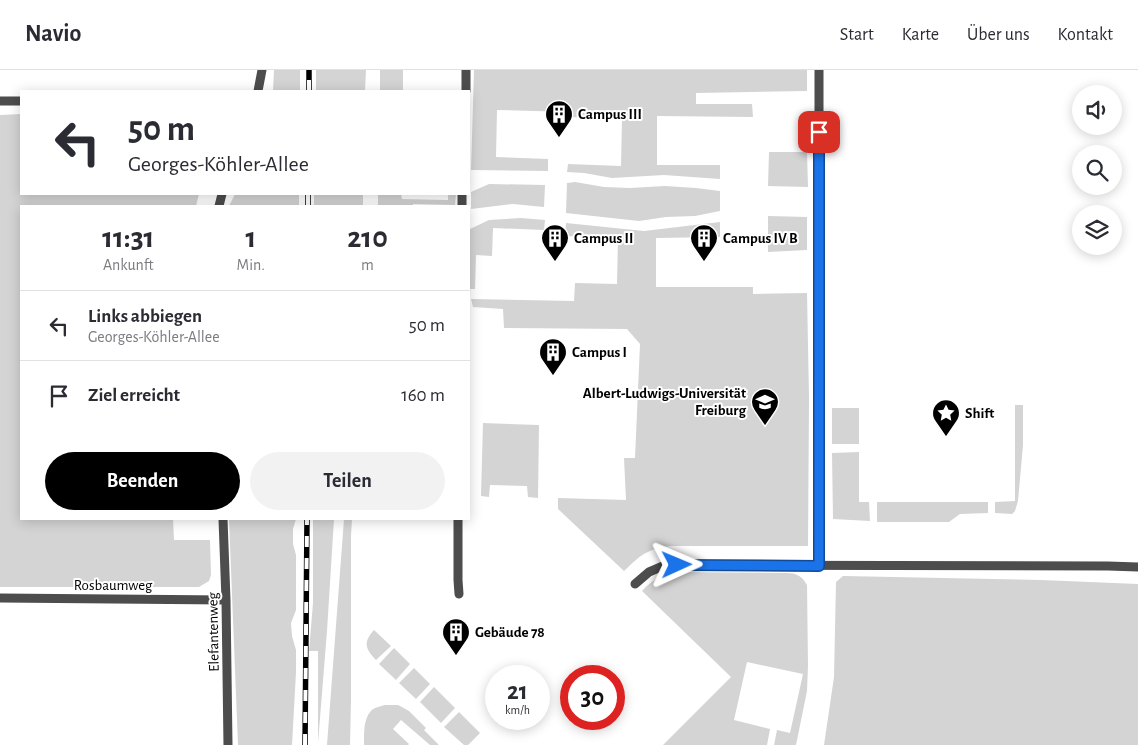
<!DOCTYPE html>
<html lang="de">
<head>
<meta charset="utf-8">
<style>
  body { margin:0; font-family:"Alegreya Sans",sans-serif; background:#f2f2f3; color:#2b2b33; height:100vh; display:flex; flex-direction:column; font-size:19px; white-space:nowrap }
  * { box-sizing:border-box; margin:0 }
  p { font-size:16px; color:#7c7c81 }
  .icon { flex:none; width:28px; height:28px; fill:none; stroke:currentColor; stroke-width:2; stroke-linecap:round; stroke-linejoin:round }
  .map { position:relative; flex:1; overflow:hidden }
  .panel { position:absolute; left:20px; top:135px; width:450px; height:315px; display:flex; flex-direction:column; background:#fff; border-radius:0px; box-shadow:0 2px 12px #0003 }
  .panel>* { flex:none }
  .guide { position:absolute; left:20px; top:20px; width:450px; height:105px; border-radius:0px; box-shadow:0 2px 12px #0003; background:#fff; color:#2b2b33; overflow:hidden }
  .tools { position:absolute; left:1072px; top:15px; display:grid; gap:10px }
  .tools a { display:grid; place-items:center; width:50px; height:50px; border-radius:50%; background:#fff; box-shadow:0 2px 12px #0003; font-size:25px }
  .speed { position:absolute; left:485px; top:595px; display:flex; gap:10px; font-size:25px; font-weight:700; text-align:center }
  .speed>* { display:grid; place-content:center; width:65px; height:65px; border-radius:50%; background:#fff; box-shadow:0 2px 12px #0003; line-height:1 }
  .speed small { font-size:12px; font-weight:400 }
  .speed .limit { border:8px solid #d22; background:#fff; color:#111 }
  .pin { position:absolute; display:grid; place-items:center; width:42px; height:42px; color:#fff; margin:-21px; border-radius:10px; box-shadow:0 2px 8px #0006 }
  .me { position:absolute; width:55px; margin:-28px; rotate:89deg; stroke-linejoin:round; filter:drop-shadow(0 0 4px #0008) }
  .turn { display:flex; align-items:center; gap:18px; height:105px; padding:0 25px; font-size:22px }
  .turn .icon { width:65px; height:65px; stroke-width:2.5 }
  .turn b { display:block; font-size:35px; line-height:42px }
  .eta { display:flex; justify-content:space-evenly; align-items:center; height:85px; text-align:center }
  .eta b { font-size:30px; font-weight:600; line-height:35px }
  .cta { display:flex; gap:10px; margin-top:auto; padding:10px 25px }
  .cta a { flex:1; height:58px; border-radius:30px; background:#000; color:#fff; font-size:20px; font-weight:600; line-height:58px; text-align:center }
  .cta a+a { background:#f2f2f3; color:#2b2b33 }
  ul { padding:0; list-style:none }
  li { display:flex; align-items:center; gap:15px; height:70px; padding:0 25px; border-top:1px solid #e1e1e2 }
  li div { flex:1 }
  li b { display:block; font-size:19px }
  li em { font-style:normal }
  header { display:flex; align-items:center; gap:30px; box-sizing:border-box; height:70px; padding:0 25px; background:#fff; border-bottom:1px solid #e1e1e2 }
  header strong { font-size:24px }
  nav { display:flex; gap:28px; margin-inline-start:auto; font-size:18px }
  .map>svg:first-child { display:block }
  .green { fill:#d4d4d4 }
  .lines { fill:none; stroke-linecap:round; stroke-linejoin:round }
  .minor { stroke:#4d4d4d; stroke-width:9 }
  .rail-casing { stroke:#000; stroke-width:5.5 }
  .rail { stroke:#fff; stroke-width:4; stroke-dasharray:11; stroke-linecap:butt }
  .route-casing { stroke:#114b97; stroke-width:12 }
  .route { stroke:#1a73e8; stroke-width:9 }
  .labels { text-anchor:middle; stroke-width:4; stroke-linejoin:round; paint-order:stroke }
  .poi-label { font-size:15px; font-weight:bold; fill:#000; stroke:#fff; text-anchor:start }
  .street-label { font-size:15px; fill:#000; stroke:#fff }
</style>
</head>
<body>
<header>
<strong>Navio</strong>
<nav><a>Start</a><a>Karte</a><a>Über uns</a><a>Kontakt</a></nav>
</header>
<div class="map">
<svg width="1138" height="675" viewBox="0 0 1138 675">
  <rect width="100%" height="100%" fill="#fff"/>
  <path class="green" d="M274,0H300V21H273Z
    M316,0H366L365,21H316Z
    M380,0H403V21H380Z
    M474,0H807V21L696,23V34H752L753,47L657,46V95H720V109L664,105L612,108L584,103L567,102L568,94L621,96L622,49L569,47V42L497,40L496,87L548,89V101L471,100Z
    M21,44V124H199L196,136H21V449H173L174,470H210L211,505L209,511L199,517H0V45Z
    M769,82H807L808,117L768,116Z
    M575,112L604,117L630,118L665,116L696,118L720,121V141L695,146L666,147L639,151L566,143L567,113Z
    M489,114L545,115L544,137L513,134L471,139V122Z
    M235,124H299V136H229Z
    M314,124H363V136H314Z
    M378,124H401L402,129L448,130V124H456L455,135L413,134V136H378Z
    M768,146L807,147V180L768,182Z
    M521,148L545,150L544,160L493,158L492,186L476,185L475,219H469L470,159L489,150Z
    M720,152V167L656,168V217H753V224L807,223L809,328L808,476H670C645,480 641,485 624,501L558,439V428L626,430L624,388H635L640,274L627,259L504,258L503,239L473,237L471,229L574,231L575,213L617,214L618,168L565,166L566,153L644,161Z
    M1015,335H1023V375L1018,431L1015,441L1012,444L995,443V432L1015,431Z
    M832,338H859V374H832Z
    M483,353L539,355L538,428L528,427L527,416L490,415L489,427L481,426Z
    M859,382V432H869L870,451L833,449L832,383Z
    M877,432H988V443L960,444L949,452H877Z
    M229,449H296L293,459V474L296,485V540L291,553L292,566L296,580V602L292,675H238Z
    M313,449H334L327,561L318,673V581H309L313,533Z
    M344,449H352L351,466V630L350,675H327Z
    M680,502L786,503C797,503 802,506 807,515L808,596L807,621L796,675H774L777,660L790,663L803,604L747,592L734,650L770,659L767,675H663L731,607L642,521C654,508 663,505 680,502Z
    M843,506L1041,510L1138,514V675H824L834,607L836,512Z
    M374,560L391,576L376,590C365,579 363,572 374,560Z
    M394,578L410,594L396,610L379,594Z
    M414,598L430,614L416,629L399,613Z
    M434,617L455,638L441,653L420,632Z
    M385,635H398L409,641L426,658L424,660L439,675H430L401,650L393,659L409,674L408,675H364C364,664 363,647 373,639C376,637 382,636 385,635Z
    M459,642L480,663L468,675H464L444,657Z"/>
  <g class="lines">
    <path class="minor" d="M466,0V21
      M819,0V496
      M258,21L262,0
      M0,31H21
      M219,136L222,124
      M462,136V124
      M223,449L226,530L228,675
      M458,449V510L459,524
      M635,514L649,502L663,496L690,495L1108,496L1138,497
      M0,528L226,530"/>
    <g class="rail-casing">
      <path id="rail" d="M309,21V0
        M308,136V124
        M305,675L307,449"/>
    </g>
    <use href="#rail" class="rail"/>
  </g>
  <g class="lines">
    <g class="route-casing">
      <path id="route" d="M677,495L819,496V62"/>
    </g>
    <use href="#route" class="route"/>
  </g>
  <defs>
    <g id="building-pin" transform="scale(1.4375)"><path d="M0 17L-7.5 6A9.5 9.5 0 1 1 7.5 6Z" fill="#000" stroke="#fff"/><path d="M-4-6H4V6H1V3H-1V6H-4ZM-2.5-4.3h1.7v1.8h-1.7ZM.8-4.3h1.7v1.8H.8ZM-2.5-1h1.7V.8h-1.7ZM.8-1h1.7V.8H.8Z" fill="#fff"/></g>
    <g id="university-pin" transform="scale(1.4375)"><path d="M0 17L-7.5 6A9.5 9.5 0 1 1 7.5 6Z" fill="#000" stroke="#fff"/><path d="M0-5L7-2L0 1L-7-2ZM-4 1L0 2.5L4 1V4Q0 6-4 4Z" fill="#fff"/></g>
    <g id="sight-pin" transform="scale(1.4375)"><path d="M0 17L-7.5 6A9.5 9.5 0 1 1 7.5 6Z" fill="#000" stroke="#fff"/><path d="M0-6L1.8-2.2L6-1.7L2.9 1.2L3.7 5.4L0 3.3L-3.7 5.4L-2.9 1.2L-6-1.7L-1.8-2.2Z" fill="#fff"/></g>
  </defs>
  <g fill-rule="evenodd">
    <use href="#building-pin" x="559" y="44"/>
    <use href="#building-pin" x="555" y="168"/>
    <use href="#building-pin" x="704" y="168"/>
    <use href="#building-pin" x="553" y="282"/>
    <use href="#university-pin" x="765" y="332"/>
    <use href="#sight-pin" x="946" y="343"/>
    <use href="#building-pin" x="456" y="562"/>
  </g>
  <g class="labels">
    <g class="poi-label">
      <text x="578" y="49">Campus III</text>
      <text x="574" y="173">Campus II</text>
      <text x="723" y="173">Campus IV B</text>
      <text x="572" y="287">Campus I</text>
      <text x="746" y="328" text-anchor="end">Albert-Ludwigs-Universität<tspan x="746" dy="17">Freiburg</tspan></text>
      <text x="965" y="348">Shift</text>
      <text x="475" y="567">Gebäude 78</text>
    </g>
    <g class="street-label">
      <text x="113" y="520">Rosbaumweg</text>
      <text transform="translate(213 562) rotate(-91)" y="5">Elefantenweg</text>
    </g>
  </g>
</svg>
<div class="tools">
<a><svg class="icon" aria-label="sound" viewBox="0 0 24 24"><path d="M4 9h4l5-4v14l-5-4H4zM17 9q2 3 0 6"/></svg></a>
<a><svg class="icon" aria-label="search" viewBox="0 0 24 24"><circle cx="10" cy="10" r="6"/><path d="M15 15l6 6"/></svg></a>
<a><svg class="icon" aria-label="layers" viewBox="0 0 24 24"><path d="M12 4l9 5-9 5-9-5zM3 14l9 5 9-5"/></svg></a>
</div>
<div class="speed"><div>21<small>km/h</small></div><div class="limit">30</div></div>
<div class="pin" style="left:819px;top:62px;background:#d93025"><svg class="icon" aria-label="arrive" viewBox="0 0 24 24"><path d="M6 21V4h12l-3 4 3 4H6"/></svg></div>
<svg class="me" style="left:677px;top:495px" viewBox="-20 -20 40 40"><path d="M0-17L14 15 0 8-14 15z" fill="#1a73e8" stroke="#fff" stroke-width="4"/></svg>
<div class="guide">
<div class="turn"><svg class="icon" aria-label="left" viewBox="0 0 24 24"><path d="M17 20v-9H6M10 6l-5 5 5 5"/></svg><div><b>50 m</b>Georges-Köhler-Allee</div></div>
</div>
<section class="panel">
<div class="eta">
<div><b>11:31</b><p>Ankunft</p></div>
<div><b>1</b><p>Min.</p></div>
<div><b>210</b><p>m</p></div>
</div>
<ul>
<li><svg class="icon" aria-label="left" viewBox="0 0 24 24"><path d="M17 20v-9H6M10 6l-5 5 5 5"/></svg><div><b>Links abbiegen</b><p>Georges-Köhler-Allee</p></div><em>50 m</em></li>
<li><svg class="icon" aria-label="arrive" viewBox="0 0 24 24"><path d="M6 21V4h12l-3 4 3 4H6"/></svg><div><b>Ziel erreicht</b></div><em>160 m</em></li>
</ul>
<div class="cta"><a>Beenden</a><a>Teilen</a></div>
</section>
</div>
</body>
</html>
